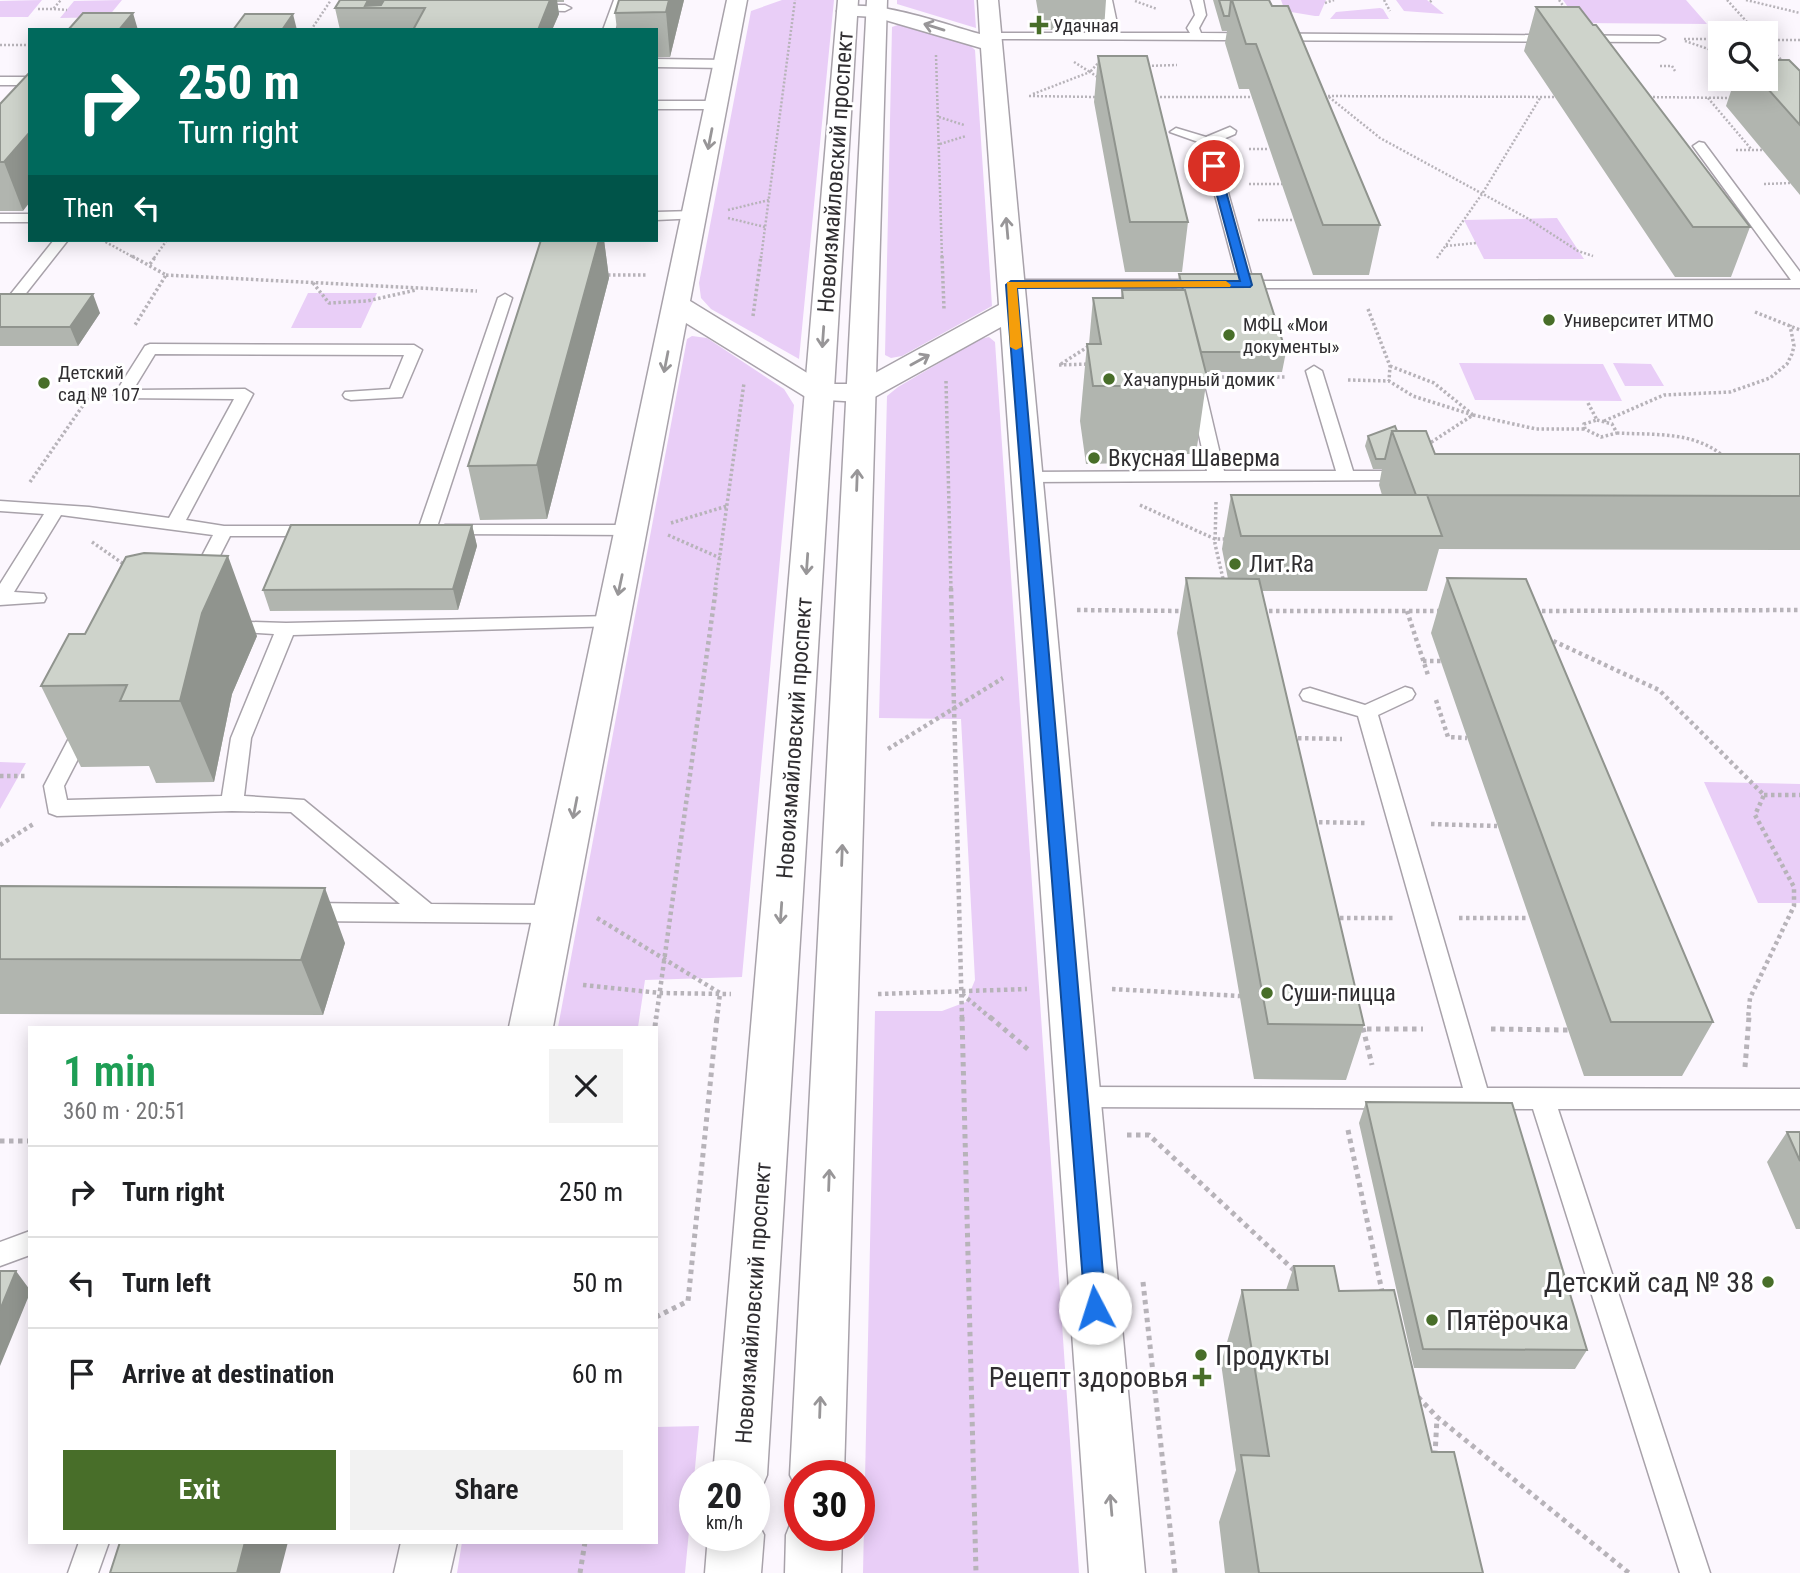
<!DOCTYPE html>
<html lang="en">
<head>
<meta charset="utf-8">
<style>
  body { margin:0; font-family:"Roboto Condensed",sans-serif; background:#f2f2f2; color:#202124; height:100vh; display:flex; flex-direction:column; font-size:26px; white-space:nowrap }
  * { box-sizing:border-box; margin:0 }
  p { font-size:23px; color:#757577 }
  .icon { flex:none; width:38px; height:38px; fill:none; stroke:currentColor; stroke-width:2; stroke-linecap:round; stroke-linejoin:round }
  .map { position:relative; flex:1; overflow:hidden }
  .side { position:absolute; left:28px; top:1026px; width:630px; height:518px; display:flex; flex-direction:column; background:#fff; border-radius:0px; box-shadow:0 4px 18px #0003 }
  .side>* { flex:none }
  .banner { position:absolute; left:28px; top:28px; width:630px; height:214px; border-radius:0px; box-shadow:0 4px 18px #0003; background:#00695c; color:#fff; overflow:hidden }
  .controls { position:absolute; left:1708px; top:21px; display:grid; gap:14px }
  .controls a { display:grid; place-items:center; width:70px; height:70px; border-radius:0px; background:#fff; box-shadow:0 4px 18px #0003; font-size:35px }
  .speed { position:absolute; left:679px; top:1460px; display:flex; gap:14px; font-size:35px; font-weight:700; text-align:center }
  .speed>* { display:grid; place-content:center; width:91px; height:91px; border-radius:50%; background:#fff; box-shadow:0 4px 18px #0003; line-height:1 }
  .speed small { font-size:18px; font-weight:400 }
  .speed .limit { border:10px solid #d22; background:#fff; color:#111 }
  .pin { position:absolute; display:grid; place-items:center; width:60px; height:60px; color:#fff; margin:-30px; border:4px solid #fff; border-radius:50%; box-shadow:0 2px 7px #0007 }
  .me { position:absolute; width:77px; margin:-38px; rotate:355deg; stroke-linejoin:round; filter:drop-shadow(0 0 5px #0008) }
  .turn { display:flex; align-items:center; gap:24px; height:147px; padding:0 35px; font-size:32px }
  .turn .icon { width:91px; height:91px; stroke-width:2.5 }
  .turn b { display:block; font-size:49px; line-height:60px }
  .then { display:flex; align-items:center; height:66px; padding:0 35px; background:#0003; gap:14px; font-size:26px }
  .round { display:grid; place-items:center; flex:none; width:74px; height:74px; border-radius:0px; background:#f2f2f2 }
  .headline { display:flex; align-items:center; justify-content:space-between; height:119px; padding:0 35px }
  h1 { font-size:42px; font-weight:600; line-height:52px; color:#1e9e55 }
  .cta { display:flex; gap:14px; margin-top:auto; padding:14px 35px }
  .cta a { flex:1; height:80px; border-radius:0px; background:#486e29; color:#fff; font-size:28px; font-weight:600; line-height:80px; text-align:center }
  .cta a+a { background:#f2f2f2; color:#202124 }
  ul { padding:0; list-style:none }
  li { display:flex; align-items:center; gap:21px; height:91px; padding:0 35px; border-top:2px solid #e0e0e0 }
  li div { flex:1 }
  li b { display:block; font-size:26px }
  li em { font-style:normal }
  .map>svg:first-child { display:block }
  .green { fill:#e9cef7 }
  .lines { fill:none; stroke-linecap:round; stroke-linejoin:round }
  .lane-casing { stroke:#a8a2aa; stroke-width:3 }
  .street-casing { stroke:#a8a2aa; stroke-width:3 }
  .secondary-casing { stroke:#a8a2aa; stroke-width:3 }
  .path-far3 { stroke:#b7b3b9; stroke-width:2.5; stroke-dasharray:2 2; stroke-linecap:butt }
  .path-far2 { stroke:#b7b3b9; stroke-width:3.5; stroke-dasharray:2.5 2.5; stroke-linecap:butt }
  .path-far1 { stroke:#b7b3b9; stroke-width:4.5; stroke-dasharray:3.5 3.5; stroke-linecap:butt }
  .path { stroke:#b7b3b9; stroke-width:5; stroke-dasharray:4.5 4.5; stroke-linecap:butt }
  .lane { fill:#fff; fill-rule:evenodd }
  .street { fill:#fff; fill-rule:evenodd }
  .secondary { fill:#fff; fill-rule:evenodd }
  .wall { fill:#b1b5af }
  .shaded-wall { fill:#90948e }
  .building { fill:#ced3cb; stroke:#90948e; stroke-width:2 }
  .oneway { stroke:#989698 }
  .route { fill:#1a73e8; stroke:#114b97; stroke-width:2 }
  .slow { fill:#f59e0b }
  .poi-dot { fill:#486e29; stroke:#fff; stroke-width:2.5 }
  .labels { text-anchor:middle; stroke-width:6; stroke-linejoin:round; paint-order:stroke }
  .far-poi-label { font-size:19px; fill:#302e31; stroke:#fff; text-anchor:start }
  .street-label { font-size:23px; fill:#302e31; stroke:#fff }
  .poi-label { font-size:23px; fill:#302e31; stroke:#fff; text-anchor:start }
  .near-poi-label { font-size:28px; fill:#302e31; stroke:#fff; text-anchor:end }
</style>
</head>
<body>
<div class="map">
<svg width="1800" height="1573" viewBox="0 0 1800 1573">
  <rect width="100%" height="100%" fill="#fcf7fe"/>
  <path class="green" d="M42,0L28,17H0V1Z
    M122,0L108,17L60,18L74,1Z
    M782,0H834L799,359L711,309L701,298L699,283L751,11Z
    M897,0H974L976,28L897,4Z
    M1281,0H1326L1319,16H1315L1285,11Z
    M1396,0H1427L1444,14L1404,11Z
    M1563,0H1686L1707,24L1579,23Z
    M1380,8L1383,9L1389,19H1330L1336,12Z
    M903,23L970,45L975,50L992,306L902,356L891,358L885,355L892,27Z
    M1557,218L1584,259H1484L1464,220Z
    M308,293H377L361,328H291Z
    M692,336L707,338L784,389L794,405L742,977L645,980L638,1027H558L687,339Z
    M989,337L995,342L1079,1573H863L875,1011H942L966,1002L975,980L961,719L879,718L887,396L898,387L980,339Z
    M1459,363L1603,364L1622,401L1475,400Z
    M1613,363L1651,364L1664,386H1625Z
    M0,762L26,763L0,809Z
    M1704,782L1800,784V903H1758Z
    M699,1426L685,1573H457L462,1542H656V1427Z"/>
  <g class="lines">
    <g class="lane-casing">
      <path id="lane" d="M614,0H626L615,30H603Z
        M1100,0H1112L1119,33H1190L1187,28L1195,15L1191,0H1203L1206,15L1199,28L1201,33L1659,36L1665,39L1659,42L991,39L985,36L991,33H1107Z
        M529,5H565L571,8L565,11L525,10V6Z
        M656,59L726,60L732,64L726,68L656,67Z
        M0,77H30V85H0Z
        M656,101H717L723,105L717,109H656Z
        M1230,127L1236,131L1235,134L1214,143L1253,281L1791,280L1693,146L1699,142L1704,143L1800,272V288H1232L1230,285L1232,282L1238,281L1201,143L1170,132L1176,128L1206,137Z
        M695,211L702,215L700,218L656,220V212Z
        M0,214H30V222H0Z
        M54,240H68L16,306H6L4,303L6,300Z
        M1011,280H1205L1212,284L1205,288L1006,287L1004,284L1006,281Z
        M505,294L512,298L436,530L427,535L421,534L418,530L498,298Z
        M150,344L414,345L422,350L402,397L351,400L345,398L343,395L345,392L390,389L404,355L155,354L133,390L245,389L253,394L186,520L224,526H314L323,531L314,536H230L208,579L199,585L190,579L213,535L61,515L14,592L44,594L46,598L44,602L0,605V584L44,514L0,511V501L89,507L169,518L234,399L116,398L114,395L145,346Z
        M1314,366L1322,371L1353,471H1410L1416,472L1419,476L1416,480L1027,482L1018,477L1027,472L1207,471L1189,390L1197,385L1205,390L1224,471H1336L1306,371Z
        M445,525H632L641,530L632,535L439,534L436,530Z
        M612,616L619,618L621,622L619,626L293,635L251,738L244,796L304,800L431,904L554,905L562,908L565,914L562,920L554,923L307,921L299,918L296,912L299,906L307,903L400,904L291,812L232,811L57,816L49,813L44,786L78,721H92L95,726L64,786L67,800L222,796L231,738L274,634L224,631L217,629L215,625L217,621L286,623Z
        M1405,687L1412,689L1415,694L1412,699L1378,715L1487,1088L1800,1089V1109H1558L1710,1573H1680L1533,1109L1078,1107L1069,1104L1066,1097L1069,1090L1078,1087L1463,1088L1358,716L1303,700L1300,695L1303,690L1310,688L1365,705Z
        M30,1231V1255L0,1266V1242Z
        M79,1542H109L98,1573H68Z"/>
    </g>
    <g class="street-casing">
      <path id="street" d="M727,0H747L690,301L825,384H855L999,305L981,48L875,17L840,15L837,11L840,7C880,0 940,23 980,34L978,0H998L1145,1573H1089L1001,327L871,399L861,402L809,399L686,323L553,1027H509Z
        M401,1542H457L450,1573H394Z"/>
    </g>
    <g class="secondary-casing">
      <path id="secondary" d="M838,0H858L767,1475L759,1494L754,1496V1475H713Z
        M867,0H887L844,1475H800V1495L790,1475Z
        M800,1513V1535H842L841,1573H785L786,1535L794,1515Z
        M754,1515L764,1535L761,1573H705L708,1535H754Z"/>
    </g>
    <path class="path-far3" d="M1384,0L1390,11
      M1559,0L1567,11
      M1727,0L1757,33
      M1746,0L1800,13
      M1135,1L1157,9
      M1430,2L1432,0
      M1325,3L1334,0
      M38,9H53L61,0
      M54,9L67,10
      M311,30L331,0
      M1684,39H1720
      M1766,40H1800
      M1685,41L1720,53
      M1766,43L1784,63
      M0,45H30
      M936,55L942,258
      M1074,62L1090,72L1099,62
      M1144,66L1177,65
      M1660,66H1672L1675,71
      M1033,94L1090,72L1099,78
      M1029,96L1097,97
      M1320,96L1559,97
      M1152,97H1255
      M1329,97L1380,138L1527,218L1578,251L1593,256
      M1645,97L1734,98
      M1708,98L1752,150
      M939,117L964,125
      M940,144L966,136
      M1249,149H1269
      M1736,150H1763
      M1249,184H1282
      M1764,184L1791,183
      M728,210L769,200
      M728,218L765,227
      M1258,220H1294
      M102,240L135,258
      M1446,246L1476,243
      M154,258L167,240
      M761,258L795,0
      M1437,258L1482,194L1540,98"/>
    <path class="path-far2" d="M132,256L166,275L135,325
      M942,256L944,309
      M150,264L156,256
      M166,275L477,291
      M603,275H647
      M313,283L329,303L367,301L416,290
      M1368,309L1390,366L1389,381
      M1755,312L1800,330
      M753,316L761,256
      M1061,364L1089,346
      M1059,365L1090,364
      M1390,366L1434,383L1472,414
      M1222,377H1287
      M1348,380L1389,381L1413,396L1473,415
      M946,381L951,590
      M1588,403L1597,420
      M1597,420L1612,424L1617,433L1601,437L1585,429L1584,424Z
      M1604,421L1664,395L1730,392L1770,378L1787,364L1792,354L1794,346L1790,325
      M1617,433C1653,435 1696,431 1724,457
      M1427,445L1473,415L1536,429H1585
      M30,482L95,388
      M1216,502L1215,544L1224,583
      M1140,505L1215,539H1229
      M671,523L727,506
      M668,535L720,558
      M92,542L125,565
      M715,590L744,383"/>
    <path class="path-far1" d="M951,588L962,1019
      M1077,610L1184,611
      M1262,611H1443
      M1407,611L1428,675
      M1535,611L1800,610
      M1547,638L1659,690L1764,795L1755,815L1794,887V906L1750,998L1748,1019
      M1423,661H1441
      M1436,700L1448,737L1467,738
      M1291,738L1342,739
      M888,749L1003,678
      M0,776H27
      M1764,795H1800
      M1312,822L1366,823
      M1431,824L1497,826
      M0,845L35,823
      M597,918L720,993L717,1019
      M1333,918H1394
      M1459,918H1529
      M583,985L660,993L731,994
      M1112,989L1240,996
      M878,994L1027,989
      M962,994L992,1019
      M656,1019L716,588"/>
    <path class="path" d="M962,1017L976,1573
      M990,1017L1030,1051
      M655,1027L656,1017
      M1363,1028L1372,1065
      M1358,1029H1423
      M1491,1029L1568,1030
      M1745,1067L1749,1017
      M1348,1130L1383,1296
      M1127,1135H1149L1297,1273
      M0,1141H30
      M1143,1282L1175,1573
      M656,1317L688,1301L717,1017
      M1418,1397L1437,1417L1629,1573
      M1435,1455L1437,1418
      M580,1573L585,1542"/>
    <use href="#lane" class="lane"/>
    <use href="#street" class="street"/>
    <use href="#secondary" class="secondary"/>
  </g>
  <path class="wall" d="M340,0H564V2H557L559,14L552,30H340L335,8Z
    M619,0H684L670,57H656V30H617L615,13Z
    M1036,0H1106L1104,30H1041Z
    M1213,0H1269L1380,225L1369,275H1313L1249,89H1239L1225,43L1227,31H1222Z
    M1536,7L1750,227L1731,277H1675L1524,51Z
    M1098,56L1188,222L1182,272H1125L1094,102Z
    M1800,71V195L1726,106L1735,79H1766Z
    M0,104L23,211H0Z
    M541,240H604L609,278L547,519L480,520L468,466Z
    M1179,274L1286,352L1282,372H1206L1207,377L1196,454H1129L1128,463L1086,464L1080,421L1087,344H1089L1093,298H1121L1122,290H1177Z
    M0,294L100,313L78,346H0Z
    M1397,431L1435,454H1800V550L1439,549L1427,591H1262L1364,1025L1346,1080L1254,1079L1177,633L1186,578L1228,579L1222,549L1231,495H1382L1379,485L1382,469H1373L1365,446L1368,436Z
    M472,525L477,546L458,610L270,611L263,590Z
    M1447,578L1713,1022L1682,1076H1584L1431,633Z
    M85,634L257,636L232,694L214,782L156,783L149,766L81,767L41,686Z
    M0,886L345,943L323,1015L0,1014Z
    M1366,1102L1587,1350L1575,1369L1414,1368L1359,1123Z
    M1787,1132H1800V1229H1796L1767,1162Z
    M1294,1266L1339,1291L1432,1452L1483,1573H1225L1219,1522L1236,1470L1221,1363L1242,1290H1286Z"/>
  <path class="shaded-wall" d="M368,0H391L385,5L365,6Z
    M550,0H557L559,14L552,30H538Z
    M669,0H684L670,57L666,12Z
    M133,13L138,30H119Z
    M293,14L297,30H282Z
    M30,132V202L23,211L4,162Z
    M599,240H604L609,278L547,519L537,465Z
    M93,294L100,313L78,346L70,327Z
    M472,525L477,546L458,610L453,589Z
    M228,556L257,636L232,694L214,782L180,701L202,613Z
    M325,888L345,943L323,1015L301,960Z
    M16,1271L30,1290V1293L0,1366V1310Z
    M245,1542H288L280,1573H237Z"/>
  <path class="building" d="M340,0H368L365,6L381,5L384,0H550L538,30H413L425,8H335Z
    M619,0H669L666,12L615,13Z
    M1219,0H1231L1229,16H1224Z
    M1232,0H1269L1272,6H1288L1380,225H1323L1256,44H1246Z
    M1536,7H1579L1593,25H1596L1750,227H1693Z
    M83,13H133L119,30H68Z
    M245,14H293L282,30H233Z
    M1098,56H1147L1188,222H1130Z
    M1766,60H1789L1800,71V125L1759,79H1766Z
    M30,72V132L4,162H0V104Z
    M541,240H599L537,465L468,466Z
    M1179,274H1261L1286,352H1201L1185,290H1183Z
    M1122,290H1185L1207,377H1135L1137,386H1093L1087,344H1101L1093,298H1123Z
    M0,294H93L70,327H0Z
    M1395,426L1397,431H1392L1385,459H1376L1368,436Z
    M1392,431H1426L1435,454H1800V496L1416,495Z
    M1231,495H1427L1442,536H1241Z
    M291,525H472L453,589L263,590Z
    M144,553L228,556L202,613L180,701H120L127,685L41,686L69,634H85L126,557Z
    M1186,578L1259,579L1364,1025L1268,1024Z
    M1447,578L1526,579L1713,1022H1611Z
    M0,886L325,888L301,960L0,959Z
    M1366,1102L1512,1103L1587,1350L1423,1349Z
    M1787,1132H1800V1161Z
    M1294,1266H1334L1339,1291L1394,1290L1432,1452H1454L1483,1573H1259L1241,1455L1269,1456L1242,1290H1298Z
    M0,1271H16L0,1310Z
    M120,1542H245L237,1573H110Z"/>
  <defs><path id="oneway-shaft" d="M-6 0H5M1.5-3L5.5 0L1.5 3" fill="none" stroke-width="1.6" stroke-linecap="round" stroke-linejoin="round" transform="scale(1.75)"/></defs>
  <g class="oneway">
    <use href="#oneway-shaft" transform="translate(934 27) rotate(-163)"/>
    <use href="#oneway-shaft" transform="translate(710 139) rotate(101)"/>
    <use href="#oneway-shaft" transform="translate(1007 228) rotate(-95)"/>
    <use href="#oneway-shaft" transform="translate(823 337) rotate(94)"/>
    <use href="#oneway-shaft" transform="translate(920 360) rotate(-29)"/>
    <use href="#oneway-shaft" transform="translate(666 362) rotate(101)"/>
    <use href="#oneway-shaft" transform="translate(857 480) rotate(-88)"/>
    <use href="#oneway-shaft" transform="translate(807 564) rotate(94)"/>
    <use href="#oneway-shaft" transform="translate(620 585) rotate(102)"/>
    <use href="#oneway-shaft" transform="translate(575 808) rotate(101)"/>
    <use href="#oneway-shaft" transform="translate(842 855) rotate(-88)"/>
    <use href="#oneway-shaft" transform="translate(781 913) rotate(94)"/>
    <use href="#oneway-shaft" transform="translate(829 1180) rotate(-88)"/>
    <use href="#oneway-shaft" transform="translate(820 1407) rotate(-88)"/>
    <use href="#oneway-shaft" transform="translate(1111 1505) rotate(-95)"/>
  </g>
  <path class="route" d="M1214,163L1219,166L1252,285L1250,287L1017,288L1106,1308L1103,1315L1095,1318L1088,1315L1085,1308L1006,285L1011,281H1240L1209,166Z"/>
  <path class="slow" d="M1226,281L1231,285L1230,287L1017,288L1022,347L1016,350L1010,347L1007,282Z"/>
  <g class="poi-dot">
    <path d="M1035.5 14.5h7v7h7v7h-7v7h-7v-7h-7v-7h7z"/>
    <circle cx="1549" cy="320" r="7"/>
    <circle cx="1229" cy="335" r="7"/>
    <circle cx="1109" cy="379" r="7"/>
    <circle cx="44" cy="383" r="7"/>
    <circle cx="1094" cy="458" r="7"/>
    <circle cx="1235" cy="564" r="7"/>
    <circle cx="1267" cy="993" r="7"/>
    <circle cx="1768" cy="1282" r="7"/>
    <circle cx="1432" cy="1320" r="7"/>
    <circle cx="1201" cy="1355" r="7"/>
    <path d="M1198.5 1366.5h7v7h7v7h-7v7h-7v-7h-7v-7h7z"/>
  </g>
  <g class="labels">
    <g class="far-poi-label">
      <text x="1053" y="32">Удачная</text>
      <text x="1563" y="327">Университет ИТМО</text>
      <text x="1243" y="331">МФЦ «Мои<tspan x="1243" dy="22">документы»</tspan></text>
      <text x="58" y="379">Детский<tspan x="58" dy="22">сад № 107</tspan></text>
      <text x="1123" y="386">Хачапурный домик</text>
    </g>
    <g class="street-label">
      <text transform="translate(835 172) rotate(-86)" y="8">Новоизмайловский проспект</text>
      <text transform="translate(794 738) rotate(-86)" y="8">Новоизмайловский проспект</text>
      <text transform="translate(753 1303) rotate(-86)" y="8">Новоизмайловский проспект</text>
    </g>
    <g class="poi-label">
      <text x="1108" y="466">Вкусная Шаверма</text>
      <text x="1249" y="572">Лит.Ra</text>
      <text x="1281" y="1001">Суши-пицца</text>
    </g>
    <g class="near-poi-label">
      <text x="1754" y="1292">Детский сад № 38</text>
      <text x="1446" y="1330" text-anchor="start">Пятёрочка</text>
      <text x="1215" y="1365" text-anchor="start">Продукты</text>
      <text x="1188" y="1387">Рецепт здоровья</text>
    </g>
  </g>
</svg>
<div class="controls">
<a><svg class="icon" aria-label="search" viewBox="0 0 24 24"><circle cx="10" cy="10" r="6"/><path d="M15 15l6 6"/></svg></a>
</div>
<div class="speed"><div>20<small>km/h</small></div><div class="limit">30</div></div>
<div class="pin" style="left:1214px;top:166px;background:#d93025"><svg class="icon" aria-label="arrive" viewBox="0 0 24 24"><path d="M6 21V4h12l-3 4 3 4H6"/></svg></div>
<svg class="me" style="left:1095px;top:1308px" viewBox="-20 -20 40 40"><circle r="19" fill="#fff"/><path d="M0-13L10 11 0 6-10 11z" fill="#1a73e8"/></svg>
<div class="banner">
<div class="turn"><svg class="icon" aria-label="right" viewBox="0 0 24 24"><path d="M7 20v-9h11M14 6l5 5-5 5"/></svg><div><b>250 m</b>Turn right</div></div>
<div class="then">Then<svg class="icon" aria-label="left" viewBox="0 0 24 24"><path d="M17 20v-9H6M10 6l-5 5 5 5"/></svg></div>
</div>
<section class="side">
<div class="headline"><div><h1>1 min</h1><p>360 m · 20:51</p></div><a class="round"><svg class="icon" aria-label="close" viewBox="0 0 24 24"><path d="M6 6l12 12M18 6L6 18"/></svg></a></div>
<ul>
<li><svg class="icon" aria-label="right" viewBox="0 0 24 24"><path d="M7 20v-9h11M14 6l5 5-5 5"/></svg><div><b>Turn right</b></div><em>250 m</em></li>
<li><svg class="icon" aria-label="left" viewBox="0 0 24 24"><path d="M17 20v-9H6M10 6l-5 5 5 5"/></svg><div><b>Turn left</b></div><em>50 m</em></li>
<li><svg class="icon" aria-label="arrive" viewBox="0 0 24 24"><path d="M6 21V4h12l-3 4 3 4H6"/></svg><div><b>Arrive at destination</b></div><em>60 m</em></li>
</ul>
<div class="cta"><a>Exit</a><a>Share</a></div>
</section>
</div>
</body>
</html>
